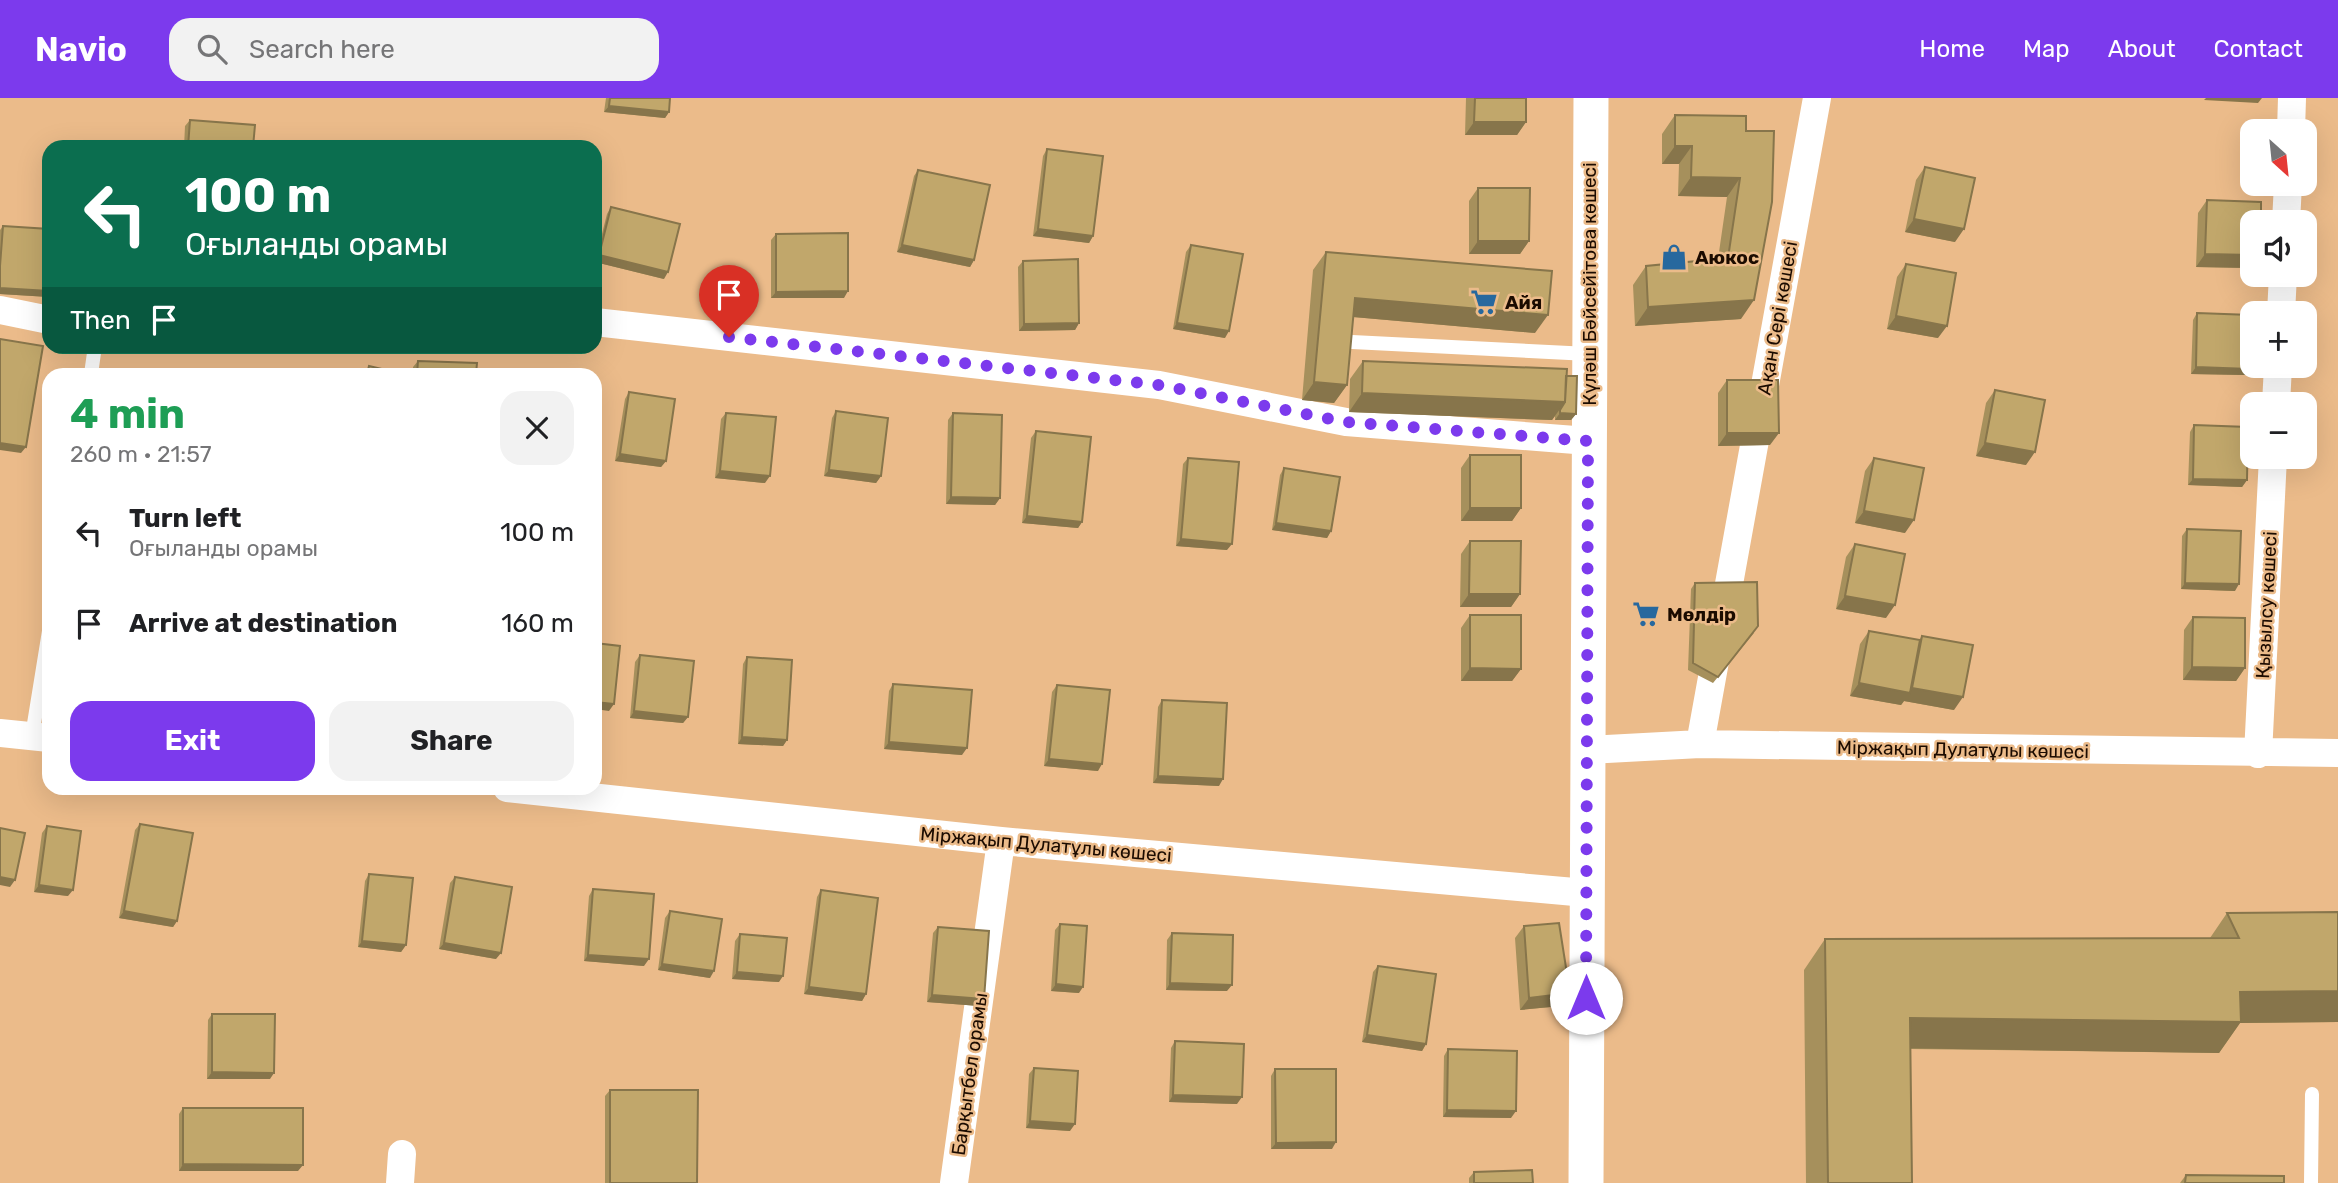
<!DOCTYPE html>
<html lang="en">
<head>
<meta charset="utf-8">
<style>
  body { margin:0; font-family:Rubik,sans-serif; background:#f2f2f2; color:#202124; height:100vh; display:flex; flex-direction:column; font-size:26px; white-space:nowrap }
  * { box-sizing:border-box; margin:0 }
  p { font-size:23px; color:#757577 }
  .icon { flex:none; width:38px; height:38px; fill:none; stroke:currentColor; stroke-width:2; stroke-linecap:round; stroke-linejoin:round }
  .map { position:relative; flex:1; overflow:hidden }
  .details { position:absolute; left:42px; top:270px; width:560px; height:427px; display:flex; flex-direction:column; background:#fff; border-radius:21px; box-shadow:0 7px 28px #0002 }
  .details>* { flex:none }
  .banner { position:absolute; left:42px; top:42px; width:560px; height:214px; border-radius:21px; box-shadow:0 7px 28px #0002; background:#0b6e4f; color:#fff; overflow:hidden }
  .needle { width:46px; rotate:153deg }
  .tools { position:absolute; left:2240px; top:21px; display:grid; gap:14px }
  .tools a { display:grid; place-items:center; width:77px; height:77px; border-radius:14px; background:#fff; box-shadow:0 7px 28px #0002; font-size:35px }
  .pin { position:absolute; display:grid; place-items:center; width:60px; height:60px; color:#fff; margin:-72px -30px; border-radius:50% 50% 50% 0; rotate:-45deg; box-shadow:0 0 7px #0007 }
  .pin .icon { rotate:45deg }
  .me { position:absolute; width:77px; margin:-38px; rotate:0deg; stroke-linejoin:round; filter:drop-shadow(0 0 5px #0008) }
  .turn { display:flex; align-items:center; gap:24px; height:147px; padding:0 28px; font-size:32px }
  .turn .icon { width:91px; height:91px; stroke-width:2.5 }
  .turn b { display:block; font-size:49px; line-height:60px }
  .then { display:flex; align-items:center; height:66px; padding:0 28px; background:#0003; gap:14px; font-size:26px }
  .round { display:grid; place-items:center; flex:none; width:74px; height:74px; border-radius:21px; background:#f2f2f2 }
  .overview { display:flex; align-items:center; justify-content:space-between; height:119px; padding:0 28px }
  h1 { font-size:42px; font-weight:700; line-height:52px; color:#1e9e55 }
  .primary-button { display:flex; gap:14px; margin-top:auto; padding:14px 28px }
  .primary-button a { flex:1; height:80px; border-radius:21px; background:#7c3aed; color:#fff; font-size:28px; font-weight:700; line-height:80px; text-align:center }
  .primary-button a+a { background:#f2f2f2; color:#202124 }
  ul { padding:0; list-style:none }
  li { display:flex; align-items:center; gap:21px; height:91px; padding:0 28px }
  li div { flex:1 }
  li b { display:block; font-size:26px }
  li em { font-style:normal }
  header { display:flex; align-items:center; gap:42px; box-sizing:border-box; height:98px; padding:0 35px; background:#7c3aed; color:#fff }
  header strong { font-size:33px }
  nav { display:flex; gap:38px; margin-inline-start:auto; font-size:24px }
  .search { width:490px; height:63px; background:#f2f2f2; display:flex; align-items:center; gap:18px; box-sizing:border-box; padding:0 24px; border-radius:21px; color:#757577; font-size:26px }
  .map>svg:first-child { display:block }
  .lines { fill:none; stroke-linecap:round; stroke-linejoin:round }
  .service { stroke:#fff; stroke-width:14 }
  .minor { stroke:#fff; stroke-width:28 }
  .tertiary { stroke:#fff; stroke-width:35 }
  .wall { fill:#a6905c }
  .shaded-wall { fill:#87754b }
  .building { fill:#c1a76b; stroke:#87754b; stroke-width:2 }
  .route { stroke:#7c3aed; stroke-width:12; stroke-dasharray:0 21.6 }
  .labels { text-anchor:middle; stroke-width:5; stroke-linejoin:round; paint-order:stroke }
  .poi-label { font-size:19px; font-weight:bold; fill:#1b0b00; stroke:#ebbb8a; text-anchor:start }
  .street-label { font-size:19px; fill:#1b0b00; stroke:#ebbb8a }
</style>
</head>
<body>
<header>
<strong>Navio</strong>
<div class="search"><svg class="icon" aria-label="search" viewBox="0 0 24 24"><circle cx="10" cy="10" r="6"/><path d="M15 15l6 6"/></svg>Search here</div>
<nav><a>Home</a><a>Map</a><a>About</a><a>Contact</a></nav>
</header>
<div class="map">
<svg width="2338" height="1085" viewBox="0 0 2338 1085">
  <rect width="100%" height="100%" fill="#ebbb8a"/>
  <g class="lines">
    <path class="service" d="M1352,244L1589,256
      M91,276L95,248
      M32,638L49,533
      M2311,1085L2312,996"/>
    <path class="minor" d="M2291,33L2292,0
      M2286,124L2288,86
      M0,212L49,222
      M2281,215L2283,177
      M595,224L1159,287L1346,324L1588,343
      M2276,306L2278,268
      M0,635L49,640
      M1700,646L1817,0
      M1588,652L1700,646L2338,655
      M2258,656L2273,359
      M507,690L1001,743L1586,795
      M400,1085L402,1056
      M954,1085L1001,743"/>
    <path class="tertiary" d="M1586,1085L1591,0"/>
  </g>
  <path class="wall" d="M606,0H670L669,14L665,20L604,14Z
    M1466,0H1526V24L1517,37H1465Z
    M1675,17L1746,18L1741,221L1635,228L1633,187L1646,168L1718,161L1727,99L1678,98L1679,66H1662V36Z
    M190,22L253,49H184L185,28Z
    M1047,51L1093,138L1089,145L1033,138L1043,58Z
    M1925,69L1955,144L1905,134L1916,82Z
    M918,72L974,162L970,169L897,154L914,78Z
    M1478,90L1529,143L1520,156H1469V103Z
    M2207,102L2250,170L2196,169L2198,115Z
    M611,109L664,181L595,164L607,116Z
    M3,128L49,199L0,196V132Z
    M776,136L844,200H771V142Z
    M1191,147L1225,240L1173,231L1186,154Z
    M1326,154L1535,235L1353,219L1347,287L1334,305L1302,302L1313,172Z
    M1023,163L1079,225L1075,232L1019,233L1018,169Z
    M1906,166L1938,240L1887,231L1897,179Z
    M2197,215L2245,277L2191,276L2193,222Z
    M418,263L476,276H413V269Z
    M1363,263L1566,278L1576,316L1571,322H1555V318L1552,322L1349,314L1350,281Z
    M1727,282L1770,347L1718,348V295Z
    M1995,292L2026,367L1976,358L1986,305Z
    M629,294L666,363L661,369L615,363L625,301Z
    M836,313L881,378L876,385L824,378L832,320Z
    M726,315L765,385L715,380L721,321Z
    M953,315L1000,400L995,407L946,406L948,322Z
    M2194,327L2247,382L2242,389L2188,387L2190,334Z
    M1036,333L1082,424L1078,430L1022,425L1031,340Z
    M1470,357L1521,410L1512,423H1461V370Z
    M1188,360L1227,452L1176,448L1183,366Z
    M1874,360L1905,435L1855,425L1865,373Z
    M1284,370L1331,433L1327,440L1272,432L1280,377Z
    M2187,431L2235,493L2181,491L2182,438Z
    M1470,443L1520,496L1511,509H1460L1461,456Z
    M1855,446L1886,520L1836,511L1846,459Z
    M1695,485L1754,535L1713,585L1688,572L1691,491Z
    M1470,517L1521,571L1512,583H1461V530Z
    M2193,519L2245,570L2236,583L2183,582L2184,532Z
    M1869,533L1919,542L1922,538L1954,612L1904,603L1901,607L1850,598L1860,546Z
    M640,557L688,619L683,625L630,620L635,564Z
    M747,559L787,642L783,648L738,646L743,566Z
    M893,586L962,657L884,651L889,593Z
    M1057,587L1098,673L1044,668L1052,594Z
    M1162,602L1219,688L1153,685L1158,609Z
    M140,726L177,823L173,829L119,820L135,732Z
    M47,728L68,798L34,794L42,735Z
    M369,776L406,847L401,854L358,849L365,783Z
    M455,779L496,861L439,851L450,785Z
    M593,791L644,868L584,863L589,798Z
    M821,792L866,896L862,903L804,896L817,799Z
    M670,813L710,880L658,872L665,820Z
    M2338,814V924L2240,925L2219,955L1910,951L1912,1085H1806L1804,872L1825,841L2210,840L2227,815Z
    M1060,826L1079,895L1051,893L1055,832Z
    M1524,828L1561,908L1520,912L1515,840Z
    M938,829L979,908L927,904L933,835Z
    M1172,835L1227,893L1166,892L1167,842Z
    M740,836L779,884L732,881L735,843Z
    M1378,868L1426,946L1422,953L1362,944L1373,874Z
    M212,916L270,981H207L208,922Z
    M1175,943L1237,1006L1169,1004L1171,950Z
    M1448,951L1511,1020L1443,1019L1444,958Z
    M1034,970L1070,1033L1026,1030L1029,976Z
    M1275,971L1332,1051H1271V978Z
    M610,992L697,1085H605V998Z
    M183,1010L298,1073H179V1016Z
    M1474,1074L1533,1085H1469V1080Z
    M2186,1077L2284,1085H2180Z"/>
  <path class="shaded-wall" d="M2206,0H2262L2258,5L2204,2Z
    M609,8L669,14L665,20L604,14Z
    M1474,24H1526L1517,37H1465Z
    M1675,48H1692L1679,66H1662Z
    M1691,79L1740,80L1727,99L1678,98Z
    M1914,121L1964,131L1955,144L1905,134Z
    M1038,131L1093,138L1089,145L1033,138Z
    M1478,143H1529L1520,156H1469Z
    M902,147L974,162L970,169L897,154Z
    M2205,156L2252,157V168L2250,170L2196,169Z
    M599,157L668,174L664,181L595,164Z
    M0,190L49,193V199L0,196Z
    M848,193L844,200H771L776,194Z
    M1355,200L1548,217L1535,235L1342,218Z
    M1754,202L1741,221L1635,228L1648,209Z
    M1896,218L1947,228L1938,240L1887,231Z
    M1079,225L1075,232L1019,233L1024,226Z
    M1177,225L1229,233L1225,240L1173,231Z
    M2196,269L2250,271L2245,277L2191,276Z
    M1314,284L1347,287L1334,305L1302,302Z
    M1362,295L1565,304L1552,322L1349,314Z
    M1560,315L1576,316L1571,322H1555Z
    M1727,335H1779L1770,347L1718,348Z
    M0,345L26,349L21,355L0,352Z
    M1985,345L2035,354L2026,367L1976,358Z
    M620,356L666,363L661,369L615,363Z
    M829,372L881,378L876,385L824,378Z
    M720,373L770,378L765,385L715,380Z
    M2193,381L2247,382L2242,389L2188,387Z
    M951,399L1000,400L995,407L946,406Z
    M1470,410H1521L1512,423H1461Z
    M1864,413L1914,422L1905,435L1855,425Z
    M1027,418L1082,424L1078,430L1022,425Z
    M1276,425L1331,433L1327,440L1272,432Z
    M1181,441L1232,446L1227,452L1176,448Z
    M2185,485L2239,486L2235,493L2181,491Z
    M1469,496H1520L1511,509H1460Z
    M1845,498L1895,507L1886,520L1836,511Z
    M2192,569L2245,570L2236,583L2183,582Z
    M1470,570L1521,571L1512,583H1461Z
    M1859,585L1909,595L1912,590L1963,599L1954,612L1904,603L1901,607L1850,598Z
    M595,604L614,606L609,613L595,611Z
    M634,613L688,619L683,625L630,620Z
    M742,639L787,642L783,648L738,646Z
    M889,644L967,650L962,657L884,651Z
    M1049,661L1102,666L1098,673L1044,668Z
    M1158,678L1223,681L1219,688L1153,685Z
    M0,779L15,782L10,789L0,787Z
    M39,787L73,792L68,798L34,794Z
    M124,813L177,823L173,829L119,820Z
    M362,843L406,847L401,854L358,849Z
    M444,845L501,855L496,861L439,851Z
    M588,857L649,861L644,868L584,863Z
    M662,866L714,873L710,880L658,872Z
    M737,874L783,878L779,884L732,881Z
    M1170,885L1232,887L1227,893L1166,892Z
    M1056,886L1083,889L1079,895L1051,893Z
    M809,889L866,896L862,903L804,896Z
    M2338,893V924L2240,925L2219,955L1889,950L1910,920L2240,894Z
    M1570,895L1561,908L1520,912L1529,900Z
    M932,897L984,901L979,908L927,904Z
    M1367,937L1426,946L1422,953L1362,944Z
    M212,974L274,975L270,981H207Z
    M1173,997L1242,999L1237,1006L1169,1004Z
    M1447,1012L1516,1013L1511,1020L1443,1019Z
    M1030,1023L1075,1026L1070,1033L1026,1030Z
    M1336,1044L1332,1051H1271L1276,1045Z
    M183,1066L303,1067L298,1073H179Z"/>
  <path class="building" d="M610,0H670L669,14L609,8Z
    M1475,0H1526V24H1474Z
    M1675,17L1746,18V33H1774L1772,104L1754,202L1648,209L1646,168L1728,160L1740,80L1691,79L1692,48H1675Z
    M190,22L255,27L253,49H188Z
    M1047,51L1103,58L1093,138L1038,131Z
    M1925,69L1975,80L1964,131L1914,121Z
    M918,72L990,87L974,162L902,147Z
    M1478,90H1530L1529,143H1478Z
    M2207,102L2261,104V124H2252V157L2205,156Z
    M611,109L680,126L668,174L599,157Z
    M3,128L49,131V193L0,190V168Z
    M848,135V193L776,194V136Z
    M1191,147L1243,156L1229,233L1177,225Z
    M1326,154L1552,173L1548,217L1355,200L1347,287L1314,284Z
    M1078,161L1079,225L1024,226L1023,163Z
    M1906,166L1956,175L1947,228L1896,218Z
    M2197,215L2251,217L2250,271L2196,269Z
    M0,241L43,248L26,349L0,345Z
    M418,263L477,265L476,276H417Z
    M1363,263L1567,271L1565,304L1362,295Z
    M369,268L403,276H367Z
    M196,274L225,276H196Z
    M1566,278H1577L1576,316L1560,315V312L1565,304Z
    M1727,282H1778L1779,335H1727Z
    M1995,292L2045,302L2035,354L1985,345Z
    M629,294L675,301L666,363L620,356Z
    M836,313L888,320L881,378L829,372Z
    M726,315L776,319L770,378L720,373Z
    M953,315L1002,317L1000,400L951,399Z
    M2194,327L2248,329L2247,382L2193,381Z
    M1036,333L1091,339L1082,424L1027,418Z
    M1470,357H1521V410H1470Z
    M1188,360L1239,364L1232,446L1181,441Z
    M1874,360L1924,370L1914,422L1864,413Z
    M1284,370L1340,379L1331,433L1276,425Z
    M2187,431L2241,433L2239,486L2185,485Z
    M1470,443H1521L1520,496H1469Z
    M1855,446L1905,456L1895,507L1845,498Z
    M1757,484L1758,528L1718,579L1693,565L1695,485Z
    M1470,517H1521V571L1470,570Z
    M2193,519L2245,520V570L2192,569Z
    M1869,533L1920,542L1910,595L1859,585Z
    M1922,538L1973,547L1963,599L1912,590Z
    M595,545L620,548L614,606L595,604Z
    M640,557L694,563L688,619L634,613Z
    M747,559L792,562L787,642L742,639Z
    M893,586L972,592L967,650L889,644Z
    M1057,587L1110,592L1102,666L1049,661Z
    M1162,602L1227,605L1223,681L1158,678Z
    M140,726L193,735L177,823L124,813Z
    M47,728L81,733L73,792L39,787Z
    M0,730L25,735L15,782L0,779Z
    M369,776L413,780L406,847L362,843Z
    M455,779L512,789L501,855L444,845Z
    M593,791L654,796L649,861L588,857Z
    M821,792L878,800L866,896L809,889Z
    M670,813L722,821L714,873L662,866Z
    M2338,814V893L2240,894L2241,924L1910,920L1912,1085H1828L1825,841L2239,840L2227,815Z
    M1559,825L1570,895L1529,900L1524,828Z
    M1060,826L1087,828L1083,889L1056,886Z
    M938,829L989,833L984,901L932,897Z
    M1172,835L1233,837L1232,887L1170,885Z
    M740,836L787,840L783,878L737,874Z
    M1378,868L1436,876L1426,946L1367,937Z
    M212,916H275L274,975L212,974Z
    M1175,943L1244,946L1242,999L1173,997Z
    M1448,951L1517,953L1516,1013L1447,1012Z
    M1034,970L1078,973L1075,1026L1030,1023Z
    M1275,971H1336V1044L1276,1045Z
    M610,992H698L697,1085H610Z
    M183,1010H303V1067L183,1066Z
    M1532,1072L1533,1085H1474V1074Z
    M2186,1077L2284,1078V1085H2185Z"/>
  <g class="lines">
    <path class="route" d="M729,239L1159,287L1346,324L1588,343L1586,900"/>
  </g>
  <defs>
    <g id="shop-bare" transform="scale(2.1)"><path d="M-5-2.5h2.3a2.7 3.5 0 0 1 5.4 0H5L5.5 6h-11ZM-1.5-2.5h3a1.5 2.3 0 0 0-3 0Z" fill="#27689e" stroke="#ebbb8a" stroke-width="2.5" paint-order="stroke"/></g>
    <g id="supermarket-bare" transform="scale(2.1)"><path d="M-6-5.5h2.5l.6 2H6L4.5 2H-2.5L-4.4-4H-6ZM-1.5 3.2a1.3 1.3 0 1 0 .1 0ZM3 3.2a1.3 1.3 0 1 0 .1 0Z" fill="#27689e" stroke="#ebbb8a" stroke-width="2.5" paint-order="stroke"/></g>
  </defs>
  <g fill-rule="evenodd">
    <use href="#shop-bare" x="1674" y="159"/>
    <use href="#supermarket-bare" x="1484" y="204"/>
    <use href="#supermarket-bare" x="1646" y="516"/>
  </g>
  <g class="labels">
    <g class="poi-label">
      <text x="1695" y="166">Аюкос</text>
      <text x="1505" y="211">Айя</text>
      <text x="1667" y="523">Мөлдiр</text>
    </g>
    <g class="street-label">
      <text transform="translate(1589 186) rotate(-90)" y="7">Күләш Бәйсейітова көшесі</text>
      <text transform="translate(1777 220) rotate(-80)" y="7">Ақан Сері көшесі</text>
      <text transform="translate(2266 507) rotate(-87)" y="7">Қызылсу көшесі</text>
      <text transform="translate(1963 651) rotate(1)" y="7">Міржақып Дулатұлы көшесі</text>
      <text transform="translate(1046 746) rotate(5)" y="7">Міржақып Дулатұлы көшесі</text>
      <text transform="translate(969 976) rotate(-82)" y="7">Барқытбел орамы</text>
    </g>
  </g>
</svg>
<div class="tools">
<a><svg class="needle" viewBox="-14 -14 28 28"><path d="M0-13l5 13h-10z" fill="#e53935"/><path d="M0 13l5-13h-10z" fill="#757577"/></svg></a>
<a><svg class="icon" aria-label="sound" viewBox="0 0 24 24"><path d="M4 9h4l5-4v14l-5-4H4zM17 9q2 3 0 6"/></svg></a>
<a>+</a>
<a>−</a>
</div>
<div class="pin" style="left:729px;top:239px;background:#d93025"><svg class="icon" aria-label="arrive" viewBox="0 0 24 24"><path d="M6 21V4h12l-3 4 3 4H6"/></svg></div>
<svg class="me" style="left:1586px;top:900px" viewBox="-20 -20 40 40"><circle r="19" fill="#fff"/><path d="M0-13L10 11 0 6-10 11z" fill="#7c3aed"/></svg>
<div class="banner">
<div class="turn"><svg class="icon" aria-label="left" viewBox="0 0 24 24"><path d="M17 20v-9H6M10 6l-5 5 5 5"/></svg><div><b>100 m</b>Оғыланды орамы</div></div>
<div class="then">Then<svg class="icon" aria-label="arrive" viewBox="0 0 24 24"><path d="M6 21V4h12l-3 4 3 4H6"/></svg></div>
</div>
<section class="details">
<div class="overview"><div><h1>4 min</h1><p>260 m · 21:57</p></div><a class="round"><svg class="icon" aria-label="close" viewBox="0 0 24 24"><path d="M6 6l12 12M18 6L6 18"/></svg></a></div>
<ul>
<li><svg class="icon" aria-label="left" viewBox="0 0 24 24"><path d="M17 20v-9H6M10 6l-5 5 5 5"/></svg><div><b>Turn left</b><p>Оғыланды орамы</p></div><em>100 m</em></li>
<li><svg class="icon" aria-label="arrive" viewBox="0 0 24 24"><path d="M6 21V4h12l-3 4 3 4H6"/></svg><div><b>Arrive at destination</b></div><em>160 m</em></li>
</ul>
<div class="primary-button"><a>Exit</a><a>Share</a></div>
</section>
</div>
</body>
</html>
